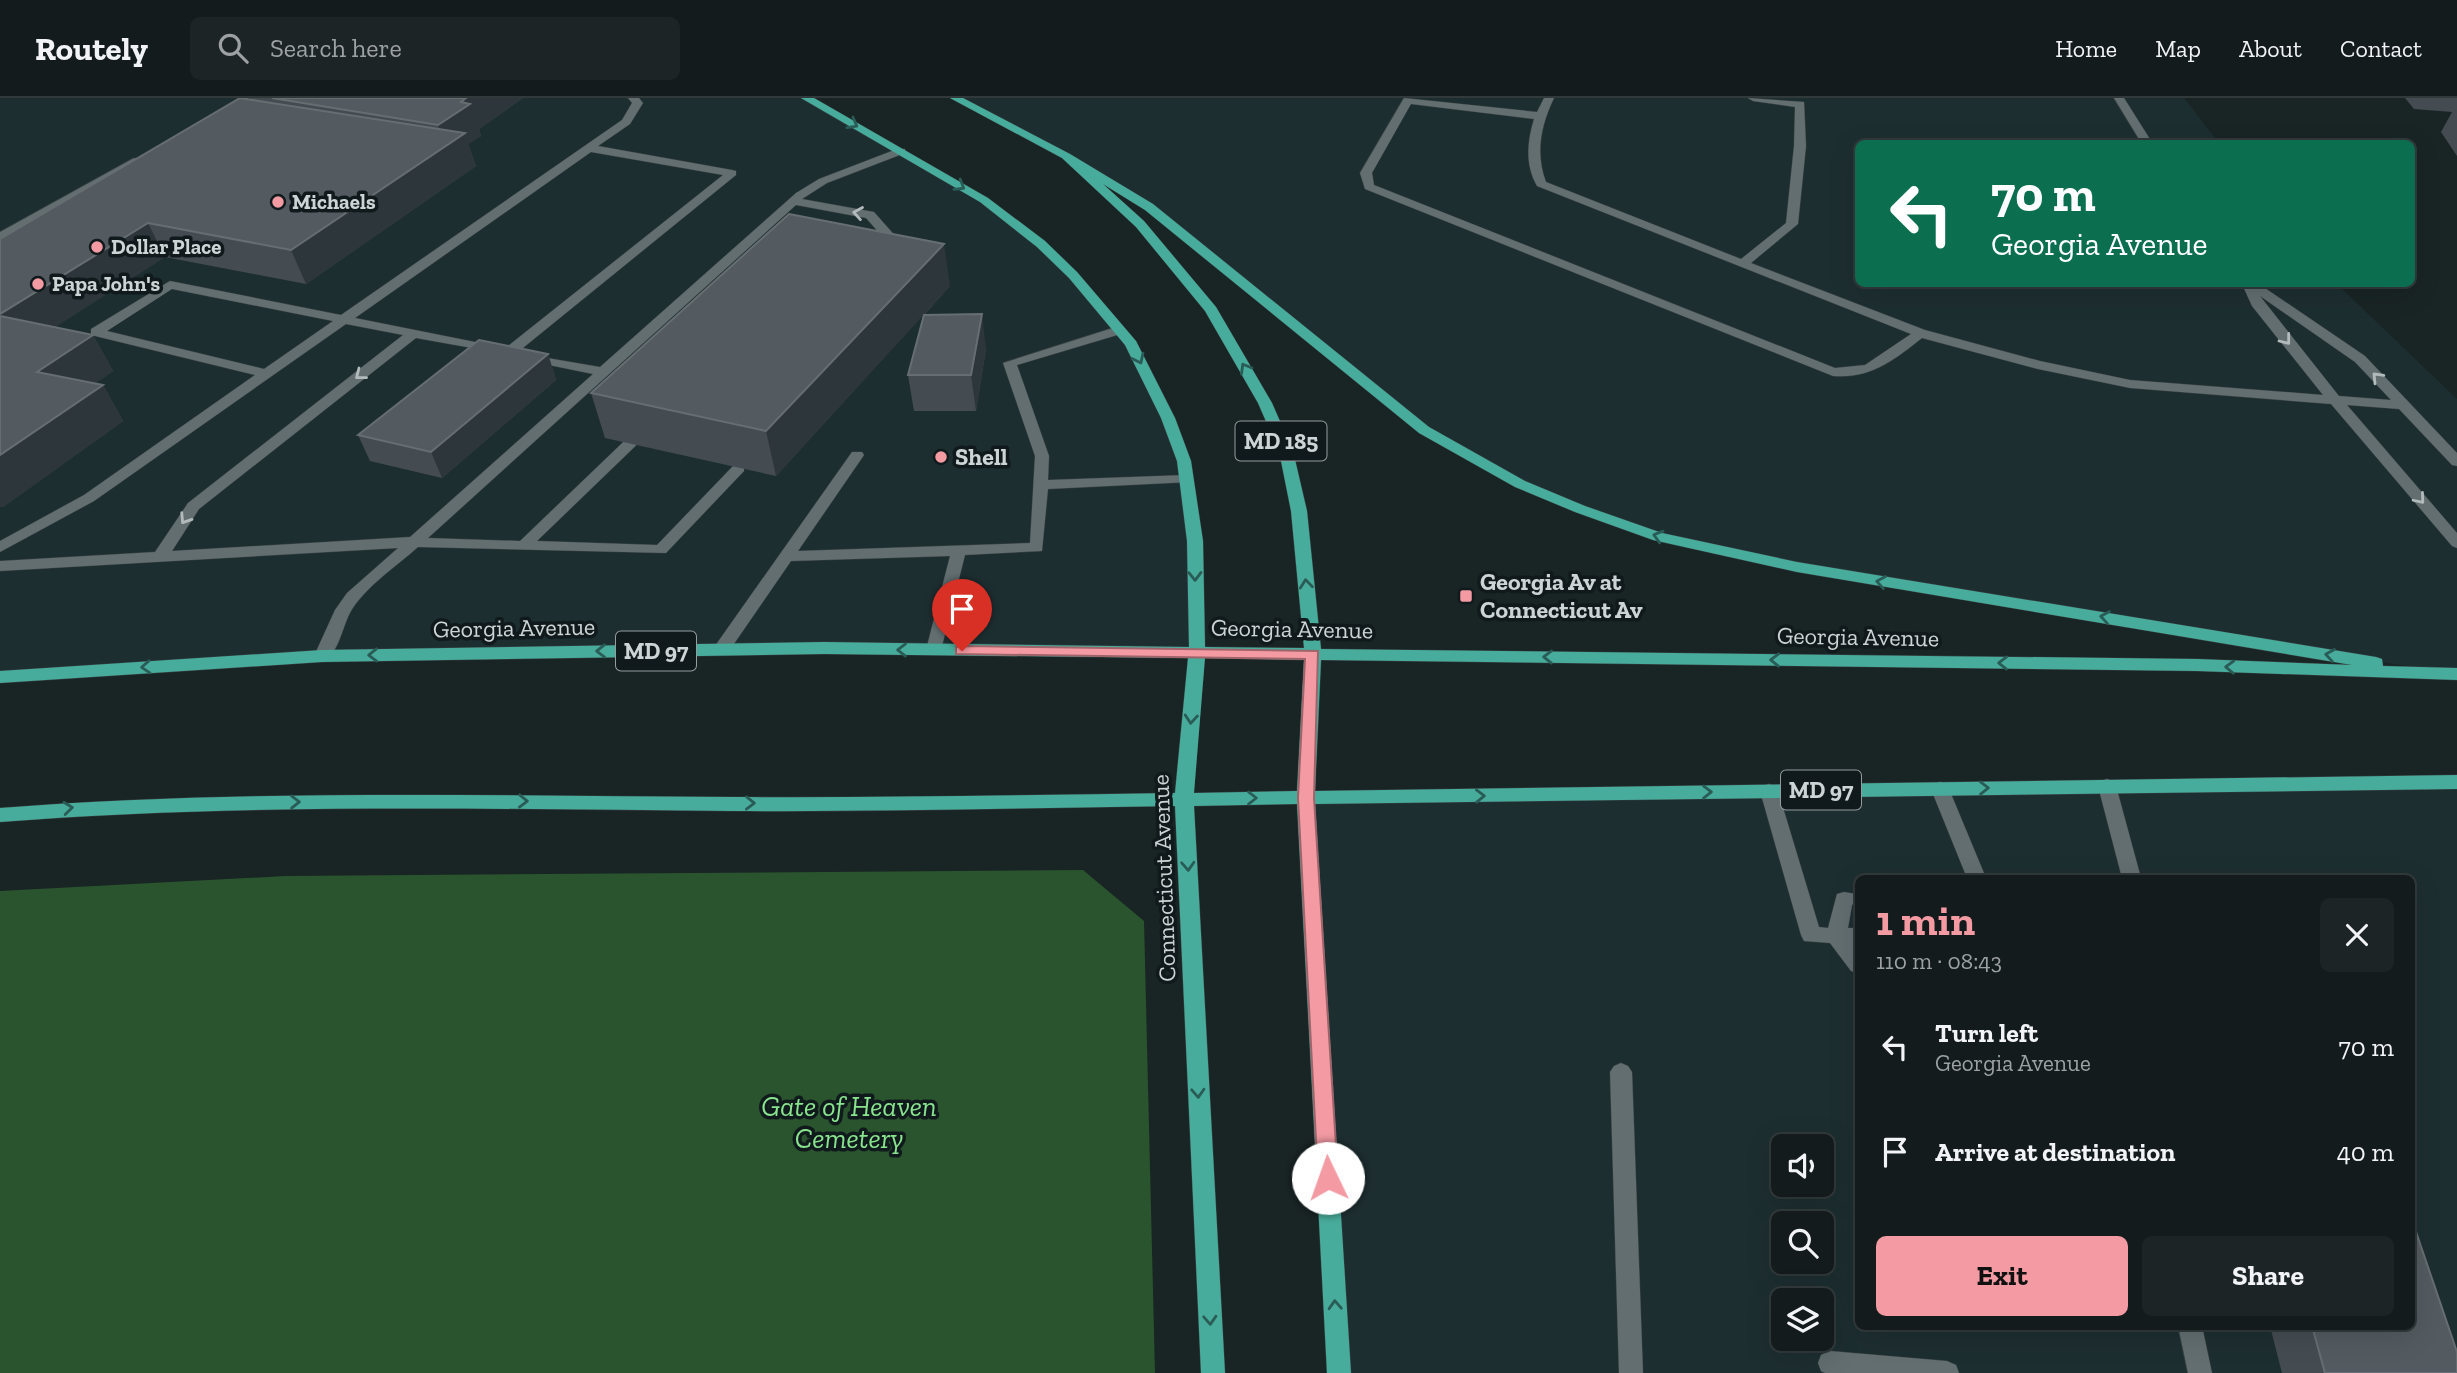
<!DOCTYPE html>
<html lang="en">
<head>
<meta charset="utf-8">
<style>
  body { margin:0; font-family:"Zilla Slab",serif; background:#1c2425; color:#f1f3f6; height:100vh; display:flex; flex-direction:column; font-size:26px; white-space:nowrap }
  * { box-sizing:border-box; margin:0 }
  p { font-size:23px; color:#9da1a3 }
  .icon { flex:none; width:38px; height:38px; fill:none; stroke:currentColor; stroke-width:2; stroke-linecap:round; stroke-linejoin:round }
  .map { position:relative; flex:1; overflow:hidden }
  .panel { position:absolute; left:1855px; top:777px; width:560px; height:455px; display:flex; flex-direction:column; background:#131b1c; border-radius:10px; box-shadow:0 7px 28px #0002,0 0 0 2px #32393b }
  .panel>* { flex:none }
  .banner { position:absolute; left:1855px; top:42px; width:560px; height:147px; border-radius:10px; box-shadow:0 7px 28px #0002,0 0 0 2px #32393b; background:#0b6e4f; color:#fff; overflow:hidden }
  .controls { position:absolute; left:1771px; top:1036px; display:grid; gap:14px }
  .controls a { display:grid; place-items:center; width:63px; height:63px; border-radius:10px; background:#131b1c; box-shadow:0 7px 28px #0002,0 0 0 2px #32393b; font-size:35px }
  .pin { position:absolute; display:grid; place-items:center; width:60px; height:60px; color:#fff; margin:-72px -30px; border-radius:50% 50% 50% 0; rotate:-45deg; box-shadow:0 0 7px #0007 }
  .pin .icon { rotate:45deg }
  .me { position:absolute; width:77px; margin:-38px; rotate:357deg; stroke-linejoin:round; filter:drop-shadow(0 0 5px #0008) }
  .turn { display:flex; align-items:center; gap:24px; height:147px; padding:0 21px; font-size:32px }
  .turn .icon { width:91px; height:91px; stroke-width:2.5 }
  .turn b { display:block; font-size:49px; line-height:60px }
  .round { display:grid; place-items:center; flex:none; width:74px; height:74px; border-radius:10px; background:#1c2425 }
  .summary { display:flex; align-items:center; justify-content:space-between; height:119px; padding:0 21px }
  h1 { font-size:42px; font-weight:700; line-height:52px; color:#f49aa3 }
  .button { display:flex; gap:14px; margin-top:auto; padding:14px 21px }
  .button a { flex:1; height:80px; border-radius:10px; background:#f49aa3; color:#111; font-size:28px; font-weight:700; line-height:80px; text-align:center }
  .button a+a { background:#1c2425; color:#f1f3f6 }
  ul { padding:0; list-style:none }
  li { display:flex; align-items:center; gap:21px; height:105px; padding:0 21px }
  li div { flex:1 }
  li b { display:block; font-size:26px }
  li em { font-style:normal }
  header { display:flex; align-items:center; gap:42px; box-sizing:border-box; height:98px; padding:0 35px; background:#131b1c; border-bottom:2px solid #32393b }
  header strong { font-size:33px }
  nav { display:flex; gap:38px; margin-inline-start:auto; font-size:24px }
  .search { width:490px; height:63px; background:#1c2425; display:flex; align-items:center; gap:18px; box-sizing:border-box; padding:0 24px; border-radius:10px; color:#9da1a3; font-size:26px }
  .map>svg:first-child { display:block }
  .built { fill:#1d2e31; fill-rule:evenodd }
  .green { fill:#2a542d }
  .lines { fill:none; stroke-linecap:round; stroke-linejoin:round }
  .minor-casing { stroke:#384142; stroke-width:1 }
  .major-casing { stroke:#384142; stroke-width:1 }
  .minor { fill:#626e70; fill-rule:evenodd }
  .major { fill:#48ac9c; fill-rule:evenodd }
  .wall { fill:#444c52 }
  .shaded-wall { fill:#2d363a }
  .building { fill:#535b60; stroke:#666e72; stroke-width:2 }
  .oneway { stroke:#295c56 }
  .oneway2 { stroke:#b2babc }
  .route { fill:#f49aa3; stroke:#9f646a; stroke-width:2 }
  .poi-dot { fill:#f49aa3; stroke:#101a1c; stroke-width:2.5 }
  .labels { text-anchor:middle; stroke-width:7; stroke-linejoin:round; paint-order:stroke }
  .far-poi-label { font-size:21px; font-weight:bold; fill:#cdd4d5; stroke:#101a1c; text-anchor:start }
  .shield { fill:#101a1c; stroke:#949c9e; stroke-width:2 }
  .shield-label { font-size:23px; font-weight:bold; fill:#cdd4d5 }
  .poi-label { font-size:24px; font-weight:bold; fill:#cdd4d5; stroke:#101a1c; text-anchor:start }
  .street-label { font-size:24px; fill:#cdd4d5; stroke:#101a1c }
  .near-park-label { font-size:28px; font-style:italic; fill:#88e48d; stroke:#101a1c }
</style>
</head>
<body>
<header>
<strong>Routely</strong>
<div class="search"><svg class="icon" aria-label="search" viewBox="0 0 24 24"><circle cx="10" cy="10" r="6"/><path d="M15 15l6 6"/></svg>Search here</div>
<nav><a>Home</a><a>Map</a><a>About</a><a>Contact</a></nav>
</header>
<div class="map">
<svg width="2457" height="1275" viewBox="0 0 2457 1275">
  <rect width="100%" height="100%" fill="#192425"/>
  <path class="built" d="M0,0H806L984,102L1041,146L1131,246L1184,363L1197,553L934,552L322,558L0,579Z
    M955,0H2184L2219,45L1858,46V186H2337L2457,301V576L1896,487L1658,439L1520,386L1424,332L1149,109Z
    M2457,684V1275H1339L1306,700ZM1858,780H2412V1228H1858ZM1783,1048H1822V1087H1783ZM1783,1125H1822V1164H1783ZM1783,1202H1822V1241H1783Z"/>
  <path class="green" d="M1083,772L1144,823L1155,1275H0V793L285,778Z"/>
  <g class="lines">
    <g class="minor-casing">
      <path id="minor" d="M628,0H639L643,5L630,26L598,48L732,72L736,73V77L513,258H503V252L723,77L591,54L355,220L495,248L502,252L500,255L416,240L199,411L172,453L410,439L593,276L524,262V256L600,269L796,95L819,81L897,51H905V55L827,85L802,101L874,114L905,149V155H897L866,120L796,107L428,440L520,443L641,327L646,326L653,330L651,333L537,443L657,447L734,367H744V373L666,455L418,449C397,468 366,488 351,513C343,526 338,559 322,564L314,558L335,512L347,495L398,450L0,473V463L155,454L188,405L403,237L346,226L94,403L0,454V443L84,397L255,277L91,237V231L170,183L341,217L622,22L632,5ZM172,191L333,223L264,271L107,233Z
        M1404,0L1537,14L1544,0H1554C1541,27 1535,55 1546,84L1741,161L1786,125L1794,48L1795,9L1753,3L1748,0L1804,4L1806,48L1798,126L1751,165L1925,232L2040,263L2130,282L2323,297L2252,208L2242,186H2259L2365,258L2457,355V368L2452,367L2399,311L2347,307L2457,435V450L2452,448L2331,306L2130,290L2038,271L1922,240C1894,262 1871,281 1833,278L1365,91L1360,75ZM1411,6L1534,21C1527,44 1525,67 1537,88L1911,236L1865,267L1835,270L1374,87L1372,75ZM2260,198L2355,264L2391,302L2339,298Z
        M2114,0H2124L2153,46H2142Z
        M134,60L140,63L138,65L0,143V134Z
        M1119,228L1126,232L1124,235L1017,267L1049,358L1048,382L1186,377L1193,381L1191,384L1048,391L1042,453L965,457L940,556H928L926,552L950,458L791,463L727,556H715L713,552L715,548L852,354H862L864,357L798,453L1030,445L1035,358L1003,265Z
        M2107,681L2113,683L2116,688L2141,780H2122L2098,688L2101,683Z
        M1940,684L1946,686L1949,691L1986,780H1967L1931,691L1934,686Z
        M1769,686L1775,688L1778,693L1819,829L1828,830L1837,796L1844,794L1856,796L1858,801L1852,807L1848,830H1858V846H1853L1858,853V875L1851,873L1830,845L1804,843L1801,837L1760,693L1763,688Z
        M1621,965L1628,968L1632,974L1643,1275H1619L1610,974L1614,968Z
        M2178,1228H2202L2212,1275H2188Z
        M1830,1253L1947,1263L1956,1267L1959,1275H1825L1821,1273L1818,1265L1821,1257Z"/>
    </g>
    <g class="major-casing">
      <path id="major" d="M801,0H814L988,100L1045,143L1077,174L1136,243L1175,320L1191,363L1203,443L1205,549L1304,550L1291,413L1279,353L1258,305L1205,213L1136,129L1062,60L950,0H963L1070,56L1153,106L1429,329L1525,383L1585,408L1662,435L1797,464L2376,559L2382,561L2383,568L2457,570V582L2197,573L1321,562L1315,693L2457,677V691L1315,706L1351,1275H1327L1297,706L1194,708L1225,1275H1201L1175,708C1028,710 880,714 732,713C488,711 244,705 0,724V710C244,691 488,698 732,699C880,700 1028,697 1175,695L1188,560L824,556L322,564L0,585V573L322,552L824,544L1189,549L1187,443L1177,363L1161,320L1125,247L1069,180L1037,149L980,104ZM1103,86L1145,112L1419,335L1515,389L1575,414L1653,442L1797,474L2352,567L2197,561L1321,551L1307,413L1293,353L1272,305L1216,209L1144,123ZM1205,560L1304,562L1297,693L1194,695Z"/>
    </g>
    <use href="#minor" class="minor"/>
    <use href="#major" class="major"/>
  </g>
  <path class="wall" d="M250,0H523L479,31L481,38L468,46L476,68L306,186L165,159L54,229L93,237L113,273L94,286L103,287L123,323L3,409H0V141L251,1Z
    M2405,0H2457V58L2441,34L2452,14L2414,11Z
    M950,188L924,217L986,251L976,313H914L908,277L923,217L776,378L605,340L591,295Z
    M548,256L556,282L442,380L370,363L358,337Z
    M2270,1228H2412L2457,1275H2282Z"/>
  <path class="shaded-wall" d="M466,0H523L479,31L481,38L468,46L476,68L306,186L291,152L445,48L438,27L461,4Z
    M148,125L165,159L18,253L0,223V216Z
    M944,146L950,188L776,378L766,333Z
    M982,216L986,251L976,313L971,277Z
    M93,237L113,273L59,310L37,274Z
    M548,256L556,282L442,380L431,354Z
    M103,287L123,323L3,409H0V357Z"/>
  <path class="building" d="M240,0L465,35L291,152L148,125L0,216V141Z
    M272,0H466L461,4L470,6L438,27Z
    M789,116L944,146L766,333L591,295Z
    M982,216L971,277H908L924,217Z
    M0,218L93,237L37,274L103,287L0,357Z
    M479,242L548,256L431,354L358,337Z
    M2412,1122L2457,1254V1275H2325L2312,1228H2412Z"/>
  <defs><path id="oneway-chevron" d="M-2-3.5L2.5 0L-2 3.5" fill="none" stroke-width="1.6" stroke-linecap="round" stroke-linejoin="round" transform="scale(1.75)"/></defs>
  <g class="oneway">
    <use href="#oneway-chevron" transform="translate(853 26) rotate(29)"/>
    <use href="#oneway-chevron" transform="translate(960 88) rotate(31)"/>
    <use href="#oneway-chevron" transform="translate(1139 261) rotate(64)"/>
    <use href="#oneway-chevron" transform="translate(1245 270) rotate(-120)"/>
    <use href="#oneway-chevron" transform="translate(1658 438) rotate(-164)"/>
    <use href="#oneway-chevron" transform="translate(1195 478) rotate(89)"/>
    <use href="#oneway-chevron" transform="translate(1881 484) rotate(-170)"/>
    <use href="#oneway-chevron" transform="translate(1306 486) rotate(-96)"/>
    <use href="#oneway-chevron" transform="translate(2105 519) rotate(-171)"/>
    <use href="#oneway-chevron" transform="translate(902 552) rotate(-179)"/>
    <use href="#oneway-chevron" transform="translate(601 553) rotate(179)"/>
    <use href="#oneway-chevron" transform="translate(373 557) rotate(179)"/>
    <use href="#oneway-chevron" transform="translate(2330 557) rotate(-171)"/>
    <use href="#oneway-chevron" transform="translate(1548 559) rotate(-179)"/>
    <use href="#oneway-chevron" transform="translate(1775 562) rotate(-179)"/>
    <use href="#oneway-chevron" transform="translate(2003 565) rotate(-179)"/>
    <use href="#oneway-chevron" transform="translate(146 569) rotate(176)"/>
    <use href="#oneway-chevron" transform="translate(2230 569) rotate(-178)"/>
    <use href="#oneway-chevron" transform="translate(1191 621) rotate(95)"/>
    <use href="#oneway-chevron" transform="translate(1984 690) rotate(-1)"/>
    <use href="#oneway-chevron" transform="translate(1707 694) rotate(-1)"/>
    <use href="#oneway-chevron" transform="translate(1480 698) rotate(-1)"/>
    <use href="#oneway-chevron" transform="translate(1252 700)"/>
    <use href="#oneway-chevron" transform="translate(523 703) rotate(1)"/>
    <use href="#oneway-chevron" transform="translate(295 704) rotate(-1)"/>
    <use href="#oneway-chevron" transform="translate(750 705) rotate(1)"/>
    <use href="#oneway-chevron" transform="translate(68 710) rotate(-6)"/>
    <use href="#oneway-chevron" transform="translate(1188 768) rotate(87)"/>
    <use href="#oneway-chevron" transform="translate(1198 995) rotate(87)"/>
    <use href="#oneway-chevron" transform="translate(1335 1207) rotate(-93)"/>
    <use href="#oneway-chevron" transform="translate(1210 1222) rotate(87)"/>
  </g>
  <g class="oneway2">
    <use href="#oneway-chevron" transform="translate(858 115) rotate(-170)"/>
    <use href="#oneway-chevron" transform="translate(2286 242) rotate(52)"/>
    <use href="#oneway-chevron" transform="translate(360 277) rotate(142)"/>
    <use href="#oneway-chevron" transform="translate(2377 279) rotate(-134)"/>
    <use href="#oneway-chevron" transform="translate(2420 401) rotate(50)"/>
    <use href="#oneway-chevron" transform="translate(185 421) rotate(123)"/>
  </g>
  <path class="route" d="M962,548L1318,553L1314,700L1338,1080L1335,1086L1328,1089L1321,1086L1318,1080L1298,700L1305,561L956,556V549Z"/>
  <g class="poi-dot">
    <circle cx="278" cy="104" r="7"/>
    <circle cx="97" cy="149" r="7"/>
    <circle cx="38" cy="186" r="7"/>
    <circle cx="941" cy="359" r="7"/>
    <rect x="1459" y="491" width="14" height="14" rx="3.5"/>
  </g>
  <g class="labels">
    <g class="far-poi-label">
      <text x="292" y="111">Michaels</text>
      <text x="111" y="156">Dollar Place</text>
      <text x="52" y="193">Papa John's</text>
    </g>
    <g class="shield">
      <rect x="1235.5" y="323.5" width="91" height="39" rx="5"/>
      <rect x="616" y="533.5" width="80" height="39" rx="5"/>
      <rect x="1781" y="672.5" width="80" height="39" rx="5"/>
    </g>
    <g class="shield-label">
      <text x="1281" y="351">MD 185</text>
      <text x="656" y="561">MD 97</text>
      <text x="1821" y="700">MD 97</text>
    </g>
    <g class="poi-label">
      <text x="955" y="367">Shell</text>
      <text x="1480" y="492">Georgia Av at<tspan x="1480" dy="28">Connecticut Av</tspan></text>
    </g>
    <g class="street-label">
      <text transform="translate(514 530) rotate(-1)" y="8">Georgia Avenue</text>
      <text transform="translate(1292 531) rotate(1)" y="8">Georgia Avenue</text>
      <text transform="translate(1858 539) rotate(1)" y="8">Georgia Avenue</text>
      <text transform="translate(1164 780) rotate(-92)" y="8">Connecticut Avenue</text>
    </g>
    <g class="near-park-label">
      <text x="849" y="1018">Gate of Heaven<tspan x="849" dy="32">Cemetery</tspan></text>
    </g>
  </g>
</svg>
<div class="controls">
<a><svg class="icon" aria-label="sound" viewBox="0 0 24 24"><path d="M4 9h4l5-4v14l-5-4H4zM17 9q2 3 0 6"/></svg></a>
<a><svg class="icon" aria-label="search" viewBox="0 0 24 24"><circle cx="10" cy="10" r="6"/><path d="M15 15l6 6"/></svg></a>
<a><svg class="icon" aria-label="layers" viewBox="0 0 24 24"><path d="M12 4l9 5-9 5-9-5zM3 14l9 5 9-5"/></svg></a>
</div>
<div class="pin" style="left:962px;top:553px;background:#d93025"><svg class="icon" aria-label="arrive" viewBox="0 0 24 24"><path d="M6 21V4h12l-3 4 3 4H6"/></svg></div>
<svg class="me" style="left:1328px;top:1080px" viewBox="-20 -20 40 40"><circle r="19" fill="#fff"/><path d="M0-13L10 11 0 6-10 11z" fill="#f49aa3"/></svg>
<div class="banner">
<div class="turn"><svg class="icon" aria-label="left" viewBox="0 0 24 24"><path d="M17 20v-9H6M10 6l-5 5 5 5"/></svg><div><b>70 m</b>Georgia Avenue</div></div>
</div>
<section class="panel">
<div class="summary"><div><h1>1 min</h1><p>110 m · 08:43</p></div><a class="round"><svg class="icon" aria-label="close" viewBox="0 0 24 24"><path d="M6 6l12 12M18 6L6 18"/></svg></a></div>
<ul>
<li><svg class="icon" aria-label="left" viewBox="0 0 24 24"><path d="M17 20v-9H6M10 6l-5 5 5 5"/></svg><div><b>Turn left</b><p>Georgia Avenue</p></div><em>70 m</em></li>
<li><svg class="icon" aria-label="arrive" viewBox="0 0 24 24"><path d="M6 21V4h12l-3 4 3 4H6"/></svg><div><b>Arrive at destination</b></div><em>40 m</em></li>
</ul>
<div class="button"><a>Exit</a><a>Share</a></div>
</section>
</div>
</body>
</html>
